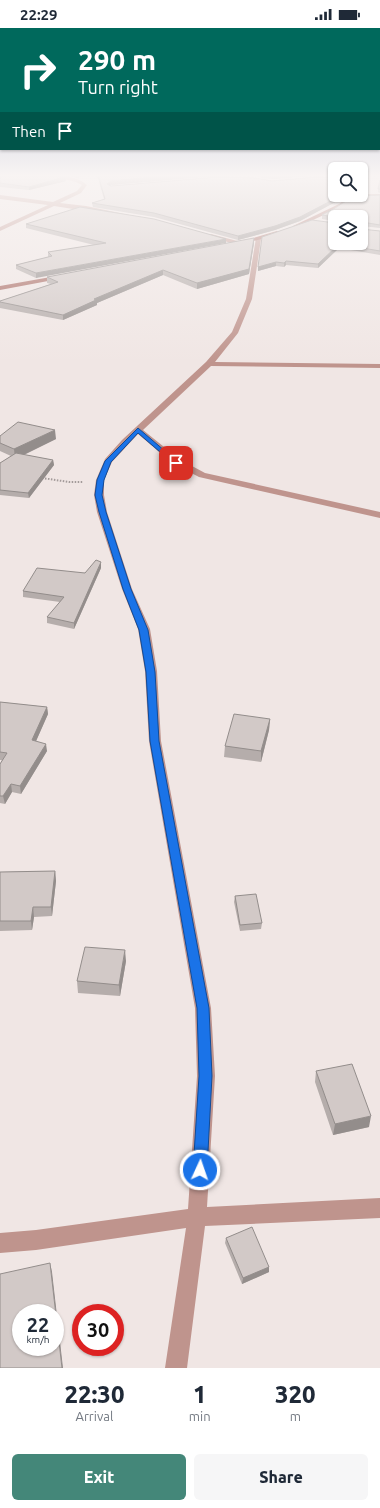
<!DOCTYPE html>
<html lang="en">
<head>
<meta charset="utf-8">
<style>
  body { margin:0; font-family:Ubuntu,sans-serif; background:#f6f6f7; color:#1f2937; height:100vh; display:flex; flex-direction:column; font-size:15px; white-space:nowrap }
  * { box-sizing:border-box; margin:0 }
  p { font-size:13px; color:#747a83 }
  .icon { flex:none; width:22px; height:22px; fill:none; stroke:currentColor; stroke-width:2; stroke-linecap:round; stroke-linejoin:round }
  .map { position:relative; height:1340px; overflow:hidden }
  .panel { display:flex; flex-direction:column; background:#fff; flex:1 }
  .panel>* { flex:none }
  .hud { position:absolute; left:0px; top:0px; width:380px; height:122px; box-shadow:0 1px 3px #0004; background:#00695c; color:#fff; overflow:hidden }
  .controls { position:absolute; left:328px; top:134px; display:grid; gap:8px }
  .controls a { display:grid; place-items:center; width:40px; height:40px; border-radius:6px; background:#fff; box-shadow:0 1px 3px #0004; font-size:20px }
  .speed { position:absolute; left:12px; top:1276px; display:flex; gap:8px; font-size:20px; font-weight:700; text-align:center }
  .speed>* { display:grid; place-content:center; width:52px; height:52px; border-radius:50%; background:#fff; box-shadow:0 1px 3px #0004; line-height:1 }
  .speed small { font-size:10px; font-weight:400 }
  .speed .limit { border:6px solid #d22; background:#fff; color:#111 }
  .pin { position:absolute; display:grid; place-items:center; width:34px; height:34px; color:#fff; margin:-17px; border-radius:8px; box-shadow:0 2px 6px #0006 }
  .me { position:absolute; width:44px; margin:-22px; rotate:3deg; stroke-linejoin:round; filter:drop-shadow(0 0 3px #0008) }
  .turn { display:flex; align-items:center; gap:14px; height:84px; padding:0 12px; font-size:18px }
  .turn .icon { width:52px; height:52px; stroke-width:2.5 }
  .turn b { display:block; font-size:28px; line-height:34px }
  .then { display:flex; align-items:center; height:38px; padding:0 12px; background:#0003; gap:8px; font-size:15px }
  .eta { display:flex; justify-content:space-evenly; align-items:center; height:68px; text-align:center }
  .eta b { font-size:24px; font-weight:800; line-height:28px }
  .action { display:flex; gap:8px; margin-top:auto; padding:8px 12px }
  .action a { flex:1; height:46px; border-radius:6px; background:#448779; color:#fff; font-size:16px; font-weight:800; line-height:46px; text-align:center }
  .action a+a { background:#f6f6f7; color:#1f2937 }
  .status { display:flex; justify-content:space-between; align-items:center; height:28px; padding:0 20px; background:#fff; direction:ltr }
  .status svg { height:11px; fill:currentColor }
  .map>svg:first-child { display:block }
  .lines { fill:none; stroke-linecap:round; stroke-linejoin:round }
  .path { stroke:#a39b9a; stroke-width:2; stroke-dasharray:1.5 1.5; stroke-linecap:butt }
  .street { fill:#bf948d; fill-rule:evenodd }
  .secondary { fill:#a86a62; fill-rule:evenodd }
  .wall { fill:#b5adab }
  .shaded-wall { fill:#938d8b }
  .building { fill:#d2c9c7; stroke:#938d8b; fill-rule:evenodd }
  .route { fill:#1a73e8; stroke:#114b97 }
</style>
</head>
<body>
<div class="status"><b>22:29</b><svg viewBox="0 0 49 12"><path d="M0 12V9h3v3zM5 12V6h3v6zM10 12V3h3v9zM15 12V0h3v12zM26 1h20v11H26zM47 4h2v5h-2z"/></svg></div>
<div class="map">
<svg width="380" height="1340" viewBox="0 0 380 1340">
  <rect width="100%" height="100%" fill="#f0e6e4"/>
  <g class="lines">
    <path class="path" d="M42,450L69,454H83"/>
    <path class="street" d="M50,147C62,147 78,149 87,157L81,165L60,175L86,178L134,188L131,190L54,178L0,203V199L48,177L0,171V167L53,174L77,163L82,157L76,154Z
      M335,148V150L306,152L304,151Z
      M361,166H380V170L354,169L351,167H361Z
      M211,206L241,214L242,215L239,217L209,209L208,208Z
      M256,210L261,211L252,271L238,305L215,334L380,336V340L211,338L143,402L179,431L205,445L380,484V490L199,449L172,435L138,406L112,434L104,452V467L107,484L132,561L150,601L157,643L161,713L211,980L215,1048L207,1179L380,1170V1190L205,1198L187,1340H165L186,1200L36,1222L0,1225V1205L36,1202L188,1181L197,1048L195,980L149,713L145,643L138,601L122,561L97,484L94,467L96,452L105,431L122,412L206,334L232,304L246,271Z"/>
    <path class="secondary" d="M351,167H357L343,178L298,199L293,198L339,176Z
      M277,203L280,205L279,206L239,217L236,215Z
      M62,247L65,249L64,250L0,262V258Z"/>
  </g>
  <path class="wall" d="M0,147L66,153L29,162L0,159Z
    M68,147H86L77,150Z
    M97,147H253V148H218L111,157H110L111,158L342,167L341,171L300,193L275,202L238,212L154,189L93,179L92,175L104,171Z
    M260,147H318L272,151L261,150Z
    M380,152V165L378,164Z
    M380,167V200L361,198V189H335V193L322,191V187Z
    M154,191L36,250L16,241V237L48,229V224L94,217L26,200V196Z
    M361,201L380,203V227L339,220L318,240L286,237L284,239L276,238L258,243V239Z
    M254,215L249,246L197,261L163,247L97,275V277L63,292L0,280V273L51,256L47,255V249Z
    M0,408L56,411L24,427L53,432L54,437L29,470L0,467V435L11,428L0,423Z
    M101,540L74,601L47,595V589L60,574L23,569V563Z
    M0,674L47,679L48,686L36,713L47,723L21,766L12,764L5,776L0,775V736L2,732H0Z
    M270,691L269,702L261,734L224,729L225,718Z
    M55,843L56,853L52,888L34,889L32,902L0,903V844Z
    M235,868L262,895L261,901L240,903L234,874Z
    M126,933L120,968L78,965L77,953Z
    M316,1043L369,1099L333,1107L315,1054Z
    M226,1210L269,1239V1244L242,1256L225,1215Z"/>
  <path class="shaded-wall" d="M77,147H86L77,150Z
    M179,147H218L111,157L108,160L107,156L111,153Z
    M281,147H318L272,151V148Z
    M65,149L66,153L29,162V159Z
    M342,167L341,171L300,193L275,202L238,212V208Z
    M254,210V215L249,246L197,261V255Z
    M226,211V215L36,250V245Z
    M339,216V220L318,240V236Z
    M286,233V237L284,239V235Z
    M276,234V238L258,243V239Z
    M163,242V247L97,275V277L63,292V287L94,271Z
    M55,402L56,411L15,431L14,421Z
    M53,432L54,437L29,470L28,465Z
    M101,534V540L74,601V595Z
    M47,679L48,686L33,720L32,712Z
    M270,691L269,702L261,734V723Z
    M46,716L47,723L21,766L20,758Z
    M11,756L12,764L5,776L3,768Z
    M55,843L56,853L52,888L51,879Z
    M33,879L34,889L32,902L31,893Z
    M125,922L126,933L120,968L119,957Z
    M371,1088L369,1099L333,1107L335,1096Z
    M50,1235L52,1244L63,1340H62Z
    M269,1239V1244L242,1256L243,1250Z"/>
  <path class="building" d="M0,147H58L65,149L29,159L0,155Z
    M98,147H179L111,153L107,156L111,158L218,149L255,150L272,153L317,149L335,150V158L334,167H342L300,189L275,198L238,208L154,185L92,175L105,171Z
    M380,152V161H378Z
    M380,167V197L362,194H361V189H335L322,187L335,180L354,168Z
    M80,179L154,191L226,211L36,245L16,237L52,228L48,224L106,215L26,196Z
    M312,192L335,195V215H361V200V201L380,203V223L339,216L318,236L286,233L284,235L276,234L258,239L262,209Z
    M254,210L249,241L197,255L163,242L94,271L96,272L63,287L0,274V273L58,254L47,249Z
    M18,394L55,402L14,421L0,415V408Z
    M16,425L53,432L28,465L0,462V435Z
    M96,532L101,534L74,595L47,589L64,569L23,563L37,540L85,545Z
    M0,674L47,679L32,712L46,716L20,758L11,756L3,768H0V736L7,725L0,724Z
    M234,686L270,691L261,723L225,718Z
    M55,843L51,879H33L31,893H0V844Z
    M256,866L262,895L240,897L235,868Z
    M85,919L125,922L119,957L77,953Z
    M352,1036L371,1088L335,1096L316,1043Z
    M252,1199L269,1239L243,1250L226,1210Z
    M50,1235L62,1340H0V1246ZM21,1285H55V1319H21Z"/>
  <linearGradient id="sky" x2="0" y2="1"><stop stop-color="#b0b8d4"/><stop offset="0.44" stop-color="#f8f4f3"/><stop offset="1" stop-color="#f8f4f3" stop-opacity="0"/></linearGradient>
  <rect width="380" height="335" fill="url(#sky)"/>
  <path class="route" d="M138,400L179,435L174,436L138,405L111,434L104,452L102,467L106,484L131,561L148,602L155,644L159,713L209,980L212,1048L207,1142L205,1147L200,1149L195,1147L193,1142L199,1048L197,980L150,713L146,644L139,602L123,561L99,484L95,467L97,452L105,433Z"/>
</svg>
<div class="controls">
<a><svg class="icon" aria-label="search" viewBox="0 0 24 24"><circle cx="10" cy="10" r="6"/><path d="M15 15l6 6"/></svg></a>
<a><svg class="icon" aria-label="layers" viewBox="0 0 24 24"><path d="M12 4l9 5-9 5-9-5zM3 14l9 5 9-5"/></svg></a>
</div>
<div class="speed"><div>22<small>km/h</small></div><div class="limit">30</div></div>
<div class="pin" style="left:176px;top:435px;background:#d93025"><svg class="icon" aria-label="arrive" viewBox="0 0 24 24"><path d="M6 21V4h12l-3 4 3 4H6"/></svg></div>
<svg class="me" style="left:200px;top:1142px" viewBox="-20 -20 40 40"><circle r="17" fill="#1a73e8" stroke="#fff" stroke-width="3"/><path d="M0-11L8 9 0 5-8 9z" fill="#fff"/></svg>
<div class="hud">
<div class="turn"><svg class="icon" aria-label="right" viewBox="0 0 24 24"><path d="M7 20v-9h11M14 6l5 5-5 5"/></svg><div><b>290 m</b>Turn right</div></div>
<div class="then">Then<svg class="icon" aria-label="arrive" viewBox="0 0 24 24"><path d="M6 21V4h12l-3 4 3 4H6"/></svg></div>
</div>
</div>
<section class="panel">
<div class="eta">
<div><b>22:30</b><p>Arrival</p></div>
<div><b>1</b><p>min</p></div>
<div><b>320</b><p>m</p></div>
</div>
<div class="action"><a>Exit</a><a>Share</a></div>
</section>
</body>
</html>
